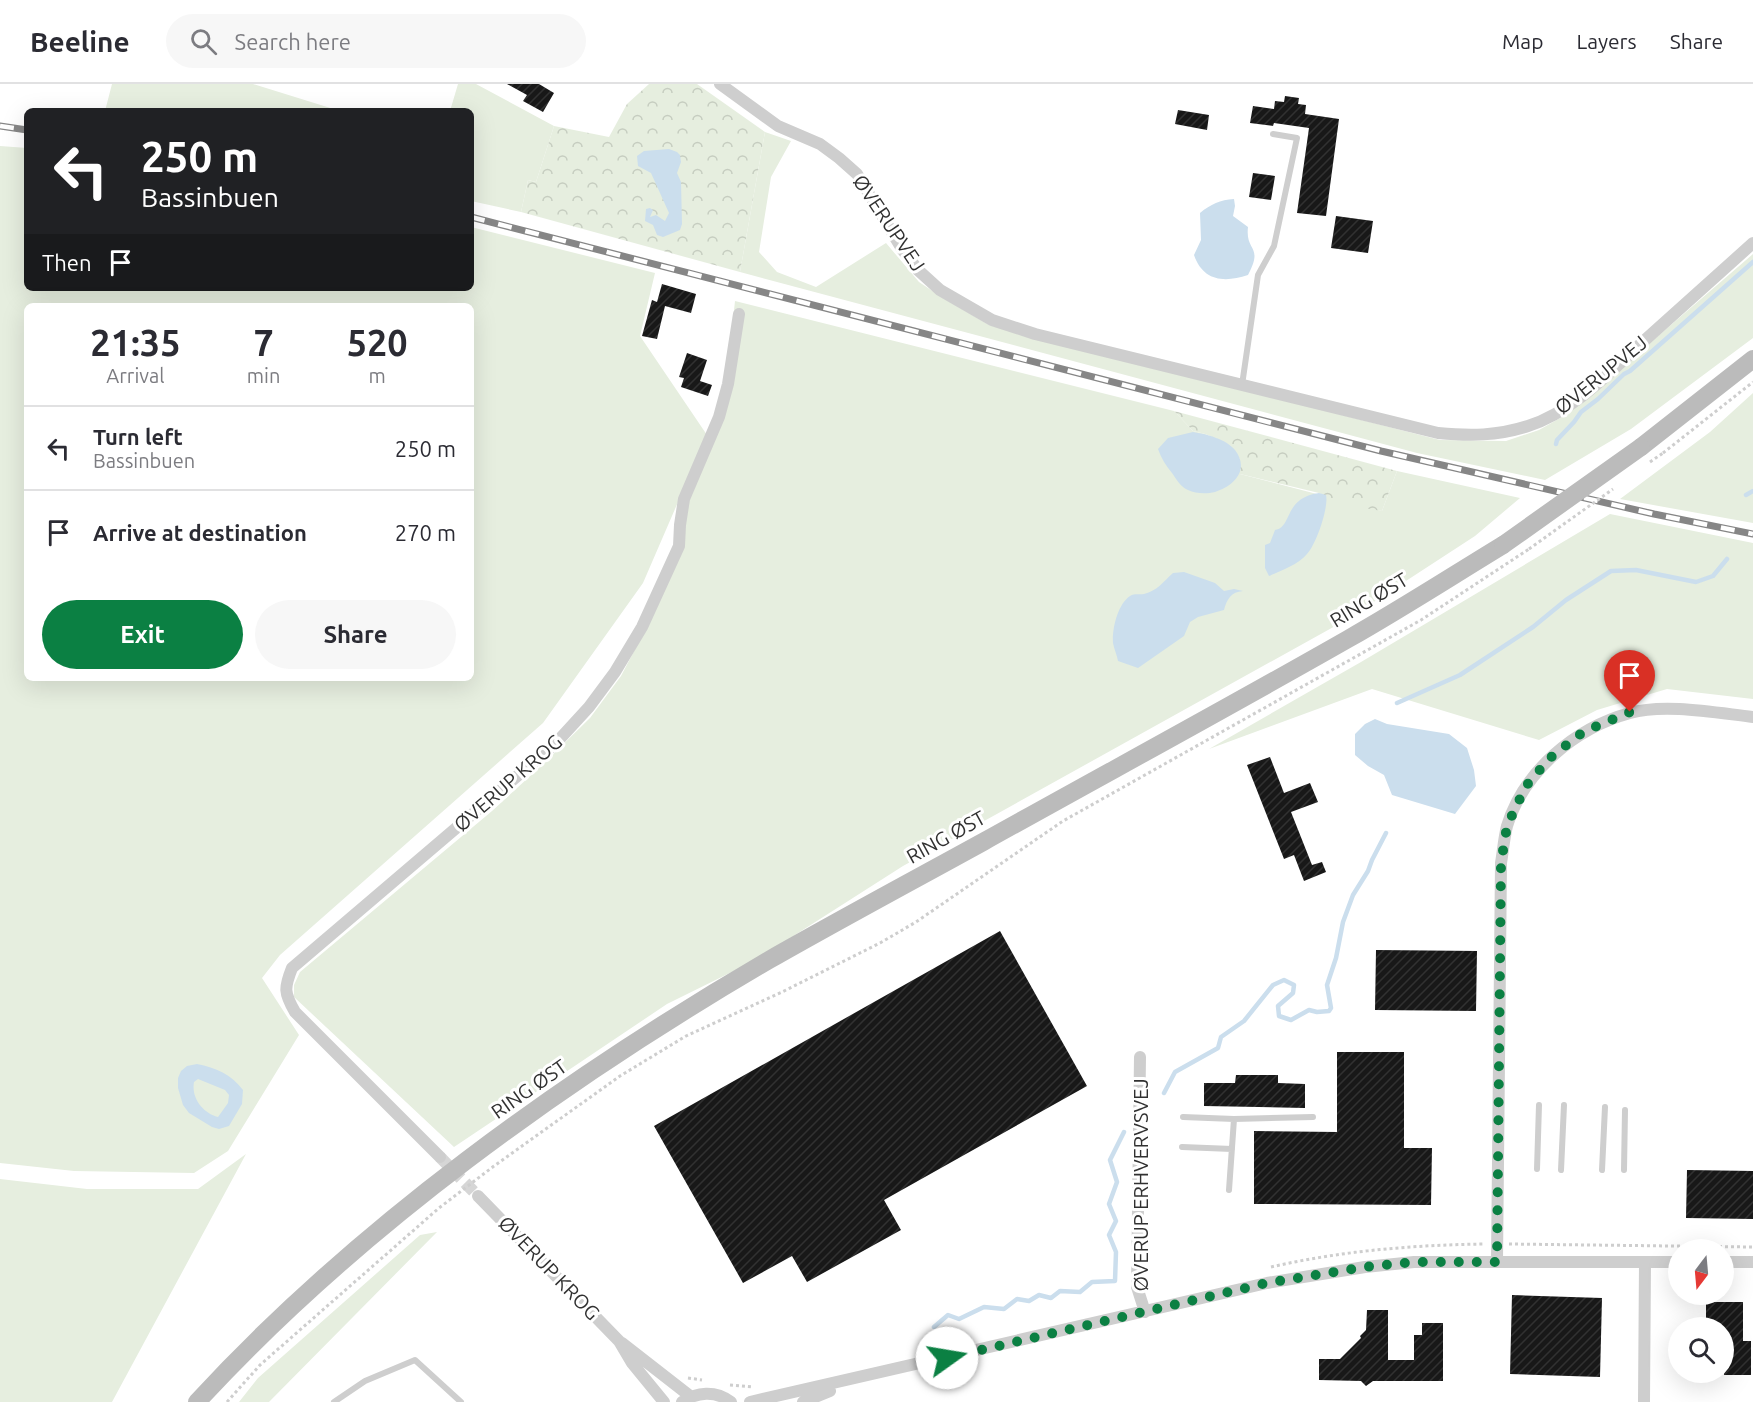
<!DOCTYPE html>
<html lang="en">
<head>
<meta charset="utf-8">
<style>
  body { margin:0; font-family:Ubuntu,sans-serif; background:#f7f7f7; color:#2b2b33; height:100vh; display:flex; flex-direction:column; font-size:22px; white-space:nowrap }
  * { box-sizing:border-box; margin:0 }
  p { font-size:20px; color:#7c7c81 }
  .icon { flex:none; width:33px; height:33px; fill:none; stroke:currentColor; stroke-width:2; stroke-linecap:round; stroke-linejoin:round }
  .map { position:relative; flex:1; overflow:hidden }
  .sheet { position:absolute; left:24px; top:219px; width:450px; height:378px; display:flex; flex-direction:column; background:#fff; border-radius:9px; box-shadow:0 6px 24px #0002 }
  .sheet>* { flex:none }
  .guide { position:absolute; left:24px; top:24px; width:450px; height:183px; border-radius:9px; box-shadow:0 6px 24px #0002; background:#202124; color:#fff; overflow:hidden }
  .needle { width:39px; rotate:196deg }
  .tools { position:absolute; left:1668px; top:1155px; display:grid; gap:12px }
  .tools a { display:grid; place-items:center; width:66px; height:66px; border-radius:50%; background:#fff; box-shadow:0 6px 24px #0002; font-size:30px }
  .pin { position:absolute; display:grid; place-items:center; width:51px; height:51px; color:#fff; margin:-62px -26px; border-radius:50% 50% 50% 0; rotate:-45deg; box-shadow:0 0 6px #0007 }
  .pin .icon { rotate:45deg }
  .me { position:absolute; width:66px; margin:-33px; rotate:77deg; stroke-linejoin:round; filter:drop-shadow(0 0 4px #0008) }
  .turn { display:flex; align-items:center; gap:21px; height:126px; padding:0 18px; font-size:27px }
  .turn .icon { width:78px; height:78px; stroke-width:2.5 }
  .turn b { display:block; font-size:42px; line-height:51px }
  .then { display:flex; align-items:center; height:57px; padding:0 18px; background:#0003; gap:12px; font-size:22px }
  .eta { display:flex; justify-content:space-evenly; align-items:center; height:102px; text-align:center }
  .eta b { font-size:36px; font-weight:600; line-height:42px }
  .action { display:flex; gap:12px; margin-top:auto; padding:12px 18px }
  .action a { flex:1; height:69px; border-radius:36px; background:#0b8043; color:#fff; font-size:24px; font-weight:600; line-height:69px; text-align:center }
  .action a+a { background:#f7f7f7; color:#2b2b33 }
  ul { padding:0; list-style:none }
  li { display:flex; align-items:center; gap:18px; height:84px; padding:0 18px; border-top:2px solid #e1e1e2 }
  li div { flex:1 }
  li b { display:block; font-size:22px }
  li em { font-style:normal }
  header { display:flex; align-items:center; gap:36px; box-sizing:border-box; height:84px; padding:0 30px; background:#fff; border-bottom:2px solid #e1e1e2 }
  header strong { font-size:28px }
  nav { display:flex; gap:33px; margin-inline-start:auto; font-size:21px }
  .search { width:420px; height:54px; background:#f7f7f7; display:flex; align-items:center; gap:15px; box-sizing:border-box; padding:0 21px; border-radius:33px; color:#7c7c81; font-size:22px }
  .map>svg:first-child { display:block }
  .grass { fill:#e6eedf; fill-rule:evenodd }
  .forest { fill:url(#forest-crowns) }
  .water { fill:#cbdeed; fill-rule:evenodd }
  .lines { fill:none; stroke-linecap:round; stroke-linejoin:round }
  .stream { stroke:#cbdeed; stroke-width:4.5 }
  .building { fill:url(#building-hatch) }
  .street-tunnel { stroke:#d6d6d6; stroke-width:12; stroke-dasharray:12 6; stroke-linecap:butt }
  .path { stroke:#cecece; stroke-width:3; stroke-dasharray:3 3; stroke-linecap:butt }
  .lane { stroke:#cecece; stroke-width:6 }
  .street { stroke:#cecece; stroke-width:12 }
  .secondary { stroke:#bbb; stroke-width:18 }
  .rail-casing { stroke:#868686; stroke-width:7 }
  .rail { stroke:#fff; stroke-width:4.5; stroke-dasharray:14; stroke-linecap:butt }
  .path-bridge { stroke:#cecece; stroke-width:3; stroke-dasharray:3 3; stroke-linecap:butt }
  .secondary-bridge { stroke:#bbb; stroke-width:18 }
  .route { stroke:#0b8043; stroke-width:10; stroke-dasharray:0 18 }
  .labels { text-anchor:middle; stroke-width:6; stroke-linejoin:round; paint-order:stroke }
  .street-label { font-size:20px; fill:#313131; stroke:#fff }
</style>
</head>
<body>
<header>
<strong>Beeline</strong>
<div class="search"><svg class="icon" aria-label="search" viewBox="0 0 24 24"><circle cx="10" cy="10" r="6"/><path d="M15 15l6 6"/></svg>Search here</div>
<nav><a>Map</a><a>Layers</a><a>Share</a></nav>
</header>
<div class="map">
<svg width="1753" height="1318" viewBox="0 0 1753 1318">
  <defs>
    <pattern id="forest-crowns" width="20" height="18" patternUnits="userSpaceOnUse" patternTransform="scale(1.5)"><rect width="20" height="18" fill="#e6eedf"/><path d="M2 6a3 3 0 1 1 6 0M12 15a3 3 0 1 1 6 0" fill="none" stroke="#c6cdc0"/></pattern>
    <pattern id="building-hatch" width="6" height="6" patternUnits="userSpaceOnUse" patternTransform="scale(1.5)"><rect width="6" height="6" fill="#181818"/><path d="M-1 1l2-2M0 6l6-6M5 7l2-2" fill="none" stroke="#313131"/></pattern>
  </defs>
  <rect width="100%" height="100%" fill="#fff"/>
  <path class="grass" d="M112,0H253L340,27H105Z
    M458,0H476L554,42L536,98L528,96L521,128L471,117V27H450Z
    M765,48L791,57L771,93L759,168L777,188L816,203L886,159L919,198L943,214L989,241L1440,356L1506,357L1539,346L1569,329L1753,170V254L1631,345L1545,396L1417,369L740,188Z
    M0,62L27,64V204H471V143L655,189L640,252L707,351L643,499L543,639L280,871L262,894L299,951L228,1067L194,1089L74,1087L0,1079ZM27,222H471V594H27Z
    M735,217L1174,327L1193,347L1205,350L1240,375V390L1382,427L1397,387L1520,414L1475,452L1346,536L903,782L754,877L667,920L454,1063L294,913V901L300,888L492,727L540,683L590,634L621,592L652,533L690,413L722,335Z
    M1753,309V439L1620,415L1710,348Z
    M1610,430L1753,459V615L1667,605L1597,626L1539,656L1372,605L1209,665L1361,578Z
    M246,1070L112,1318H0V1095L87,1105H198Z
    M437,1148L269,1318H239L258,1294L420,1151Z"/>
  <path class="forest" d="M649,0H697L765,48L740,188L521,128L528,96L536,98L554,42L609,53L627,20Z
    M1174,327L1397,387L1382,427L1327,418L1325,412L1319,409L1240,390V375L1219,356L1205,350L1193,347Z"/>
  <path class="water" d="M669,65L677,68L680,71L681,78L677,89L681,98L682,140L680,146L663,153L657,151L653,141L645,137L646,125L650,124L653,126L650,133L656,131L665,137L669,129L651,89L638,82L637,72L644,67Z
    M1234,115L1235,122L1233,132L1248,143C1245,168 1264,161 1248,191C1224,199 1203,197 1194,171L1201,156L1200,129C1211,120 1220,116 1234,115Z
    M1193,348C1206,350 1226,355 1235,366C1250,386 1234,402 1215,408C1207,410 1196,410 1188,406C1181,403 1176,395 1172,389C1166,382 1161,374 1158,365L1168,354Z
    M1319,409L1326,411C1329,423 1316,461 1307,470C1298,481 1282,486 1269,492L1265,484V461L1270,459L1275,446C1293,443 1283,414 1319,409Z
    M1184,488L1215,499L1224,507L1234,505L1243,507C1231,508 1227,515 1224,526L1198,533L1190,538L1184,552L1138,584L1118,577C1117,571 1114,565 1113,559C1112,544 1118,520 1130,512C1135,509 1139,511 1144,510C1157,507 1164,497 1173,489Z
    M1375,635L1387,640L1449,650L1467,664L1474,686L1476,702L1455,730L1392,711L1384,691L1368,682L1355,671V650L1365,640Z
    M197,980C216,984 231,990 243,1006L242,1020L229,1042L219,1045L212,1043L189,1029L183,1021L178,1004V994L181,987L187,982ZM198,995L225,1006L229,1011L228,1019L218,1033C203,1029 191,1014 194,998Z"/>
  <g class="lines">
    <path class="stream" d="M1556,360L1557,356L1574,338L1581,328L1598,315L1624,290L1630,287L1753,178
      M1746,411L1753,407
      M1397,619L1460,591L1533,543L1566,516L1611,487L1636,486L1696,498L1713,492L1727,475
      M1164,1009L1175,988L1218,964L1221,953L1244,937L1273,901L1284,896L1294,901L1293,909L1278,922L1279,932L1291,936L1309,926L1317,928L1329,927L1331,924L1327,901L1336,874L1343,838L1353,811L1368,787L1372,776L1386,749
      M934,1243L948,1231L959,1235L984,1223L1004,1225L1017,1215L1029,1217L1039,1211L1051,1214L1060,1207L1080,1208L1092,1198L1115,1197L1116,1168L1109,1151L1116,1137L1109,1120L1117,1098L1110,1076L1124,1048"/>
  </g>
  <path class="building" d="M507,0H539L554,9L543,28L523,17L527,11Z
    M1285,12L1299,14L1298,20L1306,21L1305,30L1339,35L1326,132L1297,129L1309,44L1274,39L1273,42L1250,39L1253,22L1274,25L1275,17L1284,18Z
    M1178,26L1209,31L1207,46L1175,40Z
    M1253,89L1275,92L1271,116L1249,113Z
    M1336,132L1373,137L1368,169L1331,164Z
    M662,200L696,210L691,229L665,222L657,255L642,252L652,216L657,218Z
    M687,269L707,276L700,297L712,301L708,312L681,303L684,294L679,293Z
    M1270,673L1284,709L1310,699L1318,718L1291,728L1312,781L1322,778L1326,788L1304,797L1294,771L1284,775L1247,681Z
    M1000,847L1087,1002L884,1116L901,1146L807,1198L792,1172L743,1199L654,1042Z
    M1376,866L1477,867L1476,927L1375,926Z
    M1337,968H1404V1064H1432L1431,1121L1254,1120V1047L1337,1048Z
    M1236,991H1278V999L1305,1000V1024L1204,1022V999H1235Z
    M1687,1086L1753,1087V1135L1686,1134Z
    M1512,1211L1602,1214L1600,1293L1510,1290Z
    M1706,1218H1743V1257H1751V1291H1724V1244H1706Z
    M1367,1226H1388V1276H1414V1251H1422V1239H1443V1297H1373L1366,1302L1361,1297L1319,1296V1275H1340L1361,1254L1360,1252L1366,1246Z"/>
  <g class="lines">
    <path class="street-tunnel" d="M440,1073L478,1112"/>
    <path class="path" d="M1663,369L1753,298
      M1509,1160L1753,1163
      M1271,1183C1341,1167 1412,1161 1484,1160
      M688,1294L702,1296
      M730,1301L753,1303
      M227,1318L260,1281L439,1124L494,1082L620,992L686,952L782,908L880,859L916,838L1063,737L1421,536L1529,465"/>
    <path class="lane" d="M1242,301L1258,191L1274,162L1297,54L1273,50
      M1183,1033L1234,1035
      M1182,1063L1232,1065
      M1537,1085L1539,1021
      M1561,1086L1564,1021
      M1602,1086L1605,1023
      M1624,1086L1625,1026
      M1229,1106L1234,1035L1313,1033
      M334,1318L365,1297L415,1276L461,1318"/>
    <path class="street" d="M720,0L778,42L820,60L839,74L857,90L902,165L918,186L940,206L992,236L1035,250L1438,349C1470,352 1497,352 1528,342C1574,327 1610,288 1645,256C1681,224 1717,191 1753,159
      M1140,973L1137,1203L1145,1228
      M440,1073L295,928C284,909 284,904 292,884L556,659L589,623L615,588L642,543L679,462L680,441L684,415L719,333L728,300L739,230
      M478,1112L619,1257L632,1279L664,1318
      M1497,1177L1501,779C1503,767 1504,754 1507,742C1524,687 1575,644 1630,629C1665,619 1717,629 1753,633
      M1724,1178H1753
      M622,1259L690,1312
      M682,1318C697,1308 715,1306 731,1318
      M750,1318L1267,1199L1365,1183L1414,1178H1678
      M803,1318L830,1307
      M1644,1318L1645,1178"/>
    <path class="secondary" d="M1641,363L1753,275
      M197,1318C357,1144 565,995 769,876C839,836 912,797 983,758C1105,690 1227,624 1348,555C1401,525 1452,492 1503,461"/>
    <g class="rail-casing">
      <path id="rail" d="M0,42L27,46
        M471,133L1381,367L1654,430L1753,450"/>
    </g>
    <use href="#rail" class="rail"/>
    <path class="path-bridge" d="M1650,378L1663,369
      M1529,465L1613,405"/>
    <path class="secondary-bridge" d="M1503,461L1641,363"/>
  </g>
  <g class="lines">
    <path class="route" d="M947,1274L1267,1199L1365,1183L1414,1178H1497L1501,779L1507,742L1526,702L1550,674L1583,648L1630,628"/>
  </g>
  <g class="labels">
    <g class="street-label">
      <text transform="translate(889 139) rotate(56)" y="7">ØVERUPVEJ</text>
      <text transform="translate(1601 291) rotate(-39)" y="7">ØVERUPVEJ</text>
      <text transform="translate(1369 516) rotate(-31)" y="7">RING ØST</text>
      <text transform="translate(508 699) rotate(-41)" y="7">ØVERUP KROG</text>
      <text transform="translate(946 753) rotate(-29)" y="7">RING ØST</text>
      <text transform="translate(529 1005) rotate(-35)" y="7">RING ØST</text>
      <text transform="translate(1141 1101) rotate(-90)" y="7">ØVERUP ERHVERVSVEJ</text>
      <text transform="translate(549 1184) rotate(46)" y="7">ØVERUP KROG</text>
    </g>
  </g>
</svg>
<div class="tools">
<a><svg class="needle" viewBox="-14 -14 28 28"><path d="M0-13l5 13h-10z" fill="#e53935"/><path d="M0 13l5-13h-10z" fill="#7c7c81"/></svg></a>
<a><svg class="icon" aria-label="search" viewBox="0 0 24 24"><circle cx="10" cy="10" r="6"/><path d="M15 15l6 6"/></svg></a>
</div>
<div class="pin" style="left:1630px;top:628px;background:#d93025"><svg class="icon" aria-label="arrive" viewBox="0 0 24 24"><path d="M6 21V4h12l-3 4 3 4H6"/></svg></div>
<svg class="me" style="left:947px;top:1274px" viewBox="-20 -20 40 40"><circle r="19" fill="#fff"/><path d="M0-13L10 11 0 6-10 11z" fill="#0b8043"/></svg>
<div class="guide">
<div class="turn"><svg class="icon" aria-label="left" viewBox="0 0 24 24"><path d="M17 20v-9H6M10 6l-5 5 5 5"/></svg><div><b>250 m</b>Bassinbuen</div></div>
<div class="then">Then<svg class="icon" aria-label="arrive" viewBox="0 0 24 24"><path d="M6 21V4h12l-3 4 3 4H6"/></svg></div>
</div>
<section class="sheet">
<div class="eta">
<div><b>21:35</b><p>Arrival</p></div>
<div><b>7</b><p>min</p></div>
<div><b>520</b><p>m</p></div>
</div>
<ul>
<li><svg class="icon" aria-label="left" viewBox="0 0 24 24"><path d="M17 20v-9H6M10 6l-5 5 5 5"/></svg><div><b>Turn left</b><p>Bassinbuen</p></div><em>250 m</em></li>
<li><svg class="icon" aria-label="arrive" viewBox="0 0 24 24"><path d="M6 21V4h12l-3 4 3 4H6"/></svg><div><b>Arrive at destination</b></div><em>270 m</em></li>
</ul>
<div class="action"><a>Exit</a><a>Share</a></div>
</section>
</div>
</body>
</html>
